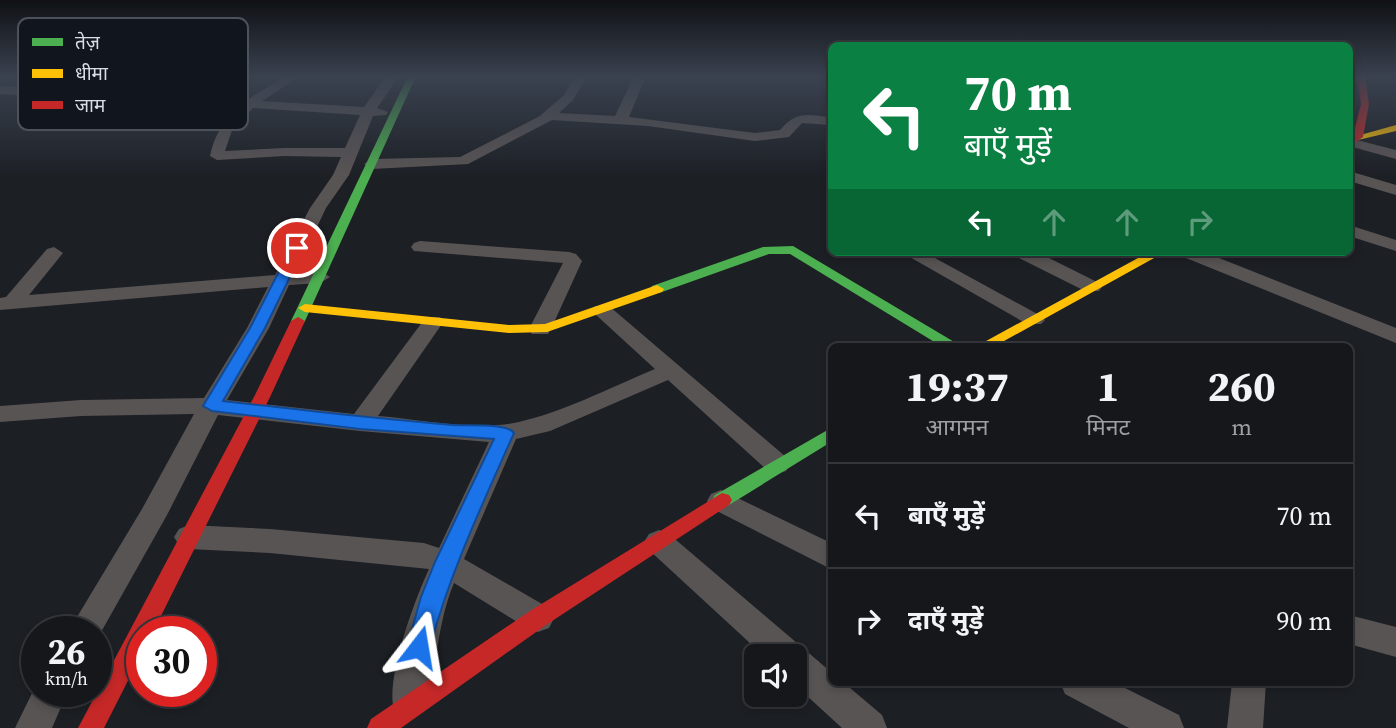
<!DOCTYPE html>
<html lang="hi">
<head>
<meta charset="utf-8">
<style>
  body { margin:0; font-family:"Source Serif 4","Noto Sans Devanagari",serif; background:#1e2024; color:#f1f3f6; height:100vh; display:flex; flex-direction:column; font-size:26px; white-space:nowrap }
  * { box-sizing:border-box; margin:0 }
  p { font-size:23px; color:#9d9fa3 }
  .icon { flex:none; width:38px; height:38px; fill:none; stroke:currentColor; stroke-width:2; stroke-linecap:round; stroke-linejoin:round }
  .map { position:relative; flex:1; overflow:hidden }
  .drawer { position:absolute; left:828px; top:343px; width:525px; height:343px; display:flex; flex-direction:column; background:#15171b; border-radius:10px; box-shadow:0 4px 10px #0003,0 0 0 2px #34363a }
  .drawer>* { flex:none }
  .top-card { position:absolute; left:828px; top:42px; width:525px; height:214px; border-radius:10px; box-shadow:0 4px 10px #0003,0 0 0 2px #34363a; background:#0b8043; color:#fff; overflow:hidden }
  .fabs { position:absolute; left:744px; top:644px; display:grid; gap:14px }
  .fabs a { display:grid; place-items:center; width:63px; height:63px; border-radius:10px; background:#15171b; box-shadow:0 4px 10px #0003,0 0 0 2px #34363a; font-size:35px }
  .speed { position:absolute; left:21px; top:616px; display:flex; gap:14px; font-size:35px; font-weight:700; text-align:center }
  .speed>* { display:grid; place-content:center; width:91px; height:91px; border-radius:50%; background:#15171b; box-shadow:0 4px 10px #0003,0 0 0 2px #34363a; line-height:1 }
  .speed small { font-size:18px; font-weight:400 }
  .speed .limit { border:10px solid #d22; background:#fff; color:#111 }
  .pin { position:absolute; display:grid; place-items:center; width:60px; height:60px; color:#fff; margin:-30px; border:4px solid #fff; border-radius:50%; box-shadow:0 2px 7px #0007 }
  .me { position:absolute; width:77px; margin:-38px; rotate:14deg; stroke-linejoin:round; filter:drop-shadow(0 0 5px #0008) }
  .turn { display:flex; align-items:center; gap:24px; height:147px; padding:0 21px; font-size:32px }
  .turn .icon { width:91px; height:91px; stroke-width:2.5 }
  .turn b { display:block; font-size:49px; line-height:60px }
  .lanes { display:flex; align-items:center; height:66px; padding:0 21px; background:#0003; justify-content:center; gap:35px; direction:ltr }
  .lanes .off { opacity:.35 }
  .eta { display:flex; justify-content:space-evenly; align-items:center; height:119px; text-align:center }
  .eta b { font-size:42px; font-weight:700; line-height:49px }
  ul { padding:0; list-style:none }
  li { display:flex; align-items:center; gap:21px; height:105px; padding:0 21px; border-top:2px solid #34363a }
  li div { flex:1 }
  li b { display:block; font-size:26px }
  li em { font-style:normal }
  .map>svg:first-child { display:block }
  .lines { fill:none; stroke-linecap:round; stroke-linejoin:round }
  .street { fill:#595454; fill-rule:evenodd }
  .fast { fill:#4caf50; fill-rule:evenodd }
  .slow { fill:#ffc107; fill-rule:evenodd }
  .jam { fill:#c62828; fill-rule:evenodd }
  .route { fill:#1a73e8; stroke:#114b97; stroke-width:2 }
  .key { fill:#10151e; stroke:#4d5159; stroke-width:2 }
  .key-label { font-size:19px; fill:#dadee4 }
</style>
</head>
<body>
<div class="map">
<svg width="1396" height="728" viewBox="0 0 1396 728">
  <rect width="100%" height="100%" fill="#1c1f24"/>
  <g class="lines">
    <path class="street" d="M285,76H300L262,101L364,107L386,76H399L377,108L388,112L386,115L373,116L349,175L326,208L295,273L320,271L330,277L320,283L289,285L269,328L227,400L354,414L426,317H440L444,321L378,416C418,419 468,430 508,424C554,417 611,387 655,369L595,314L592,310L595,306H609L786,457L790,464L786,471L777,474L768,471L668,380L550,431L516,439L464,559L549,608L554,618L549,628L538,632L527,628L454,583C436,625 438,672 421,713L408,718L395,713C383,684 415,599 429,569L270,553L189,549L179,545L174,537L179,529L189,525L270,529L424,543L439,548L489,442L360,431L218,415L167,515L96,641V632H68L142,509L194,414L81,416L0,422V406L81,400L204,398L247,328L268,287L0,310V298L6,297L47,249L54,247L63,253L29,295L275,275L310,208L333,175L341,157L284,156L217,160L210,156C214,136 223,122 238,108L0,94V86L247,100ZM253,108L360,115L345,148H284L225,151L232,130Z
      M575,76H587L573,100L559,113L615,116L634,76H646L629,117L755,133L780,130C797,110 807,115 831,117V125L802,123L789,137L755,141L648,126L552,120L468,164L372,169L364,164L372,159L460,157L540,116L564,95Z
      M1349,138L1396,150V159L1349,146Z
      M1349,171L1396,185V195L1349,181Z
      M1349,225L1396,240V251L1349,236Z
      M420,241L569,252L576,254L582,261L551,329L548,334H532L529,329L563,263L414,251L411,247L414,243Z
      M901,252H924L1041,316L1045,320L1041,324H1027Z
      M1013,252H1037L1099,283L1102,287L1099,291H1085L1015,256Z
      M1179,252H1204L1396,328V343L1181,256Z
      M721,490L831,543V569L711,508L707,501L711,494Z
      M659,530L669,534L831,672V682H843L882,715L887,728H842L794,684V656H764L649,550L644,542L649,534Z
      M1349,615L1396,627V657L1349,644Z
      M1060,682H1113L1179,715L1184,728H1129L1065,694Z
      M1232,682H1266L1263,728H1227Z
      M37,683V691H68L52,728H15Z"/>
    <path class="fast" d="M408,76H416L305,321L303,324H293L291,321Z
      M793,246L956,343L959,346H941L790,254H769L662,292L657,293L650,289L652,286L763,247Z
      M831,428V442L729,505L722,507L715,505L712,500L715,495Z"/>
    <path class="slow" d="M1396,125V131L1358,140L1353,137Z
      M1149,252H1165L995,346H977Z
      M657,285L664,289L662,292L547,332L509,333L305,312L298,308L305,304L509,325L545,324Z"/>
    <path class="jam" d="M1357,76H1365L1369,104L1363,137L1349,147V139L1353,136L1361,104Z
      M298,317L305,321L271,395L153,632H142V653L104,728H78L255,395L291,321Z
      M722,493L729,495L732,500L729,505L546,625L401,728H367L371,719L530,611Z"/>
  </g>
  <linearGradient id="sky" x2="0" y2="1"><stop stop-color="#0f1114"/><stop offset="0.43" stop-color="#3a4250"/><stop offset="1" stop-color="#3a4250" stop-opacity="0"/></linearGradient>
  <rect width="1396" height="178" fill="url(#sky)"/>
  <path class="route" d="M297,244L304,248L265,328L223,401C300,410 376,419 453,425C466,426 508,423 514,433C483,503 450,572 430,647L427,654L419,657L410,654L407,647L421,597L435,562L494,439L360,429L212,411L203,406L250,328L291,248Z"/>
  <rect x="18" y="18" width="230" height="112" rx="10" class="key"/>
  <rect x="32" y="38" width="31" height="8" fill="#4caf50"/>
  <rect x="32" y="69" width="31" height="9" fill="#ffc107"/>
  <rect x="32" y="101" width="31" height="8" fill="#c62828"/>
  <g class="key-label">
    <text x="75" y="49">तेज़</text>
    <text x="75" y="80">धीमा</text>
    <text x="75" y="112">जाम</text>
  </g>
</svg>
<div class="fabs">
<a><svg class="icon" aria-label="sound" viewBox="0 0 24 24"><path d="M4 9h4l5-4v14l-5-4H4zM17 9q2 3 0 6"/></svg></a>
</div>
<div class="speed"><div>26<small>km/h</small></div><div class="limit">30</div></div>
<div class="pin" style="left:297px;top:248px;background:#d93025"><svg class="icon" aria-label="arrive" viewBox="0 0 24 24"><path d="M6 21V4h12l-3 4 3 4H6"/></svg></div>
<svg class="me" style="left:419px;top:647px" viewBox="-20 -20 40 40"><path d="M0-17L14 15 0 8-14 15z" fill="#1a73e8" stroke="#fff" stroke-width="4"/></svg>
<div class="top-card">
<div class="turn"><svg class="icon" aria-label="left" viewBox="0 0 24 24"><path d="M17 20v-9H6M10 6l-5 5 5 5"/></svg><div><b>70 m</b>बाएँ मुड़ें</div></div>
<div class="lanes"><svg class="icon" aria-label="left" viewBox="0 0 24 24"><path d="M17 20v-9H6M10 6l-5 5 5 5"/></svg><svg class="icon off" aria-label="ahead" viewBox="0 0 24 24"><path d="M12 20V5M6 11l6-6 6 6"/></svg><svg class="icon off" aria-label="ahead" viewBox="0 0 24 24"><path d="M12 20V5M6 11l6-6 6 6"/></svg><svg class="icon off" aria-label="right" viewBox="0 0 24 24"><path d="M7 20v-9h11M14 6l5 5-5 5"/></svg></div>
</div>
<section class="drawer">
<div class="eta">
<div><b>19:37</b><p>आगमन</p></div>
<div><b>1</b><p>मिनट</p></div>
<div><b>260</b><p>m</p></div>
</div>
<ul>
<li><svg class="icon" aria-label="left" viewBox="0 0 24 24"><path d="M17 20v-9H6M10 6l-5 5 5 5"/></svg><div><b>बाएँ मुड़ें</b></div><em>70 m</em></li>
<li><svg class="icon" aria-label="right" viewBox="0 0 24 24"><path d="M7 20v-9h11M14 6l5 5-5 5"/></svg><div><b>दाएँ मुड़ें</b></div><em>90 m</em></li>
</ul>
</section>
</div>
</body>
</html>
